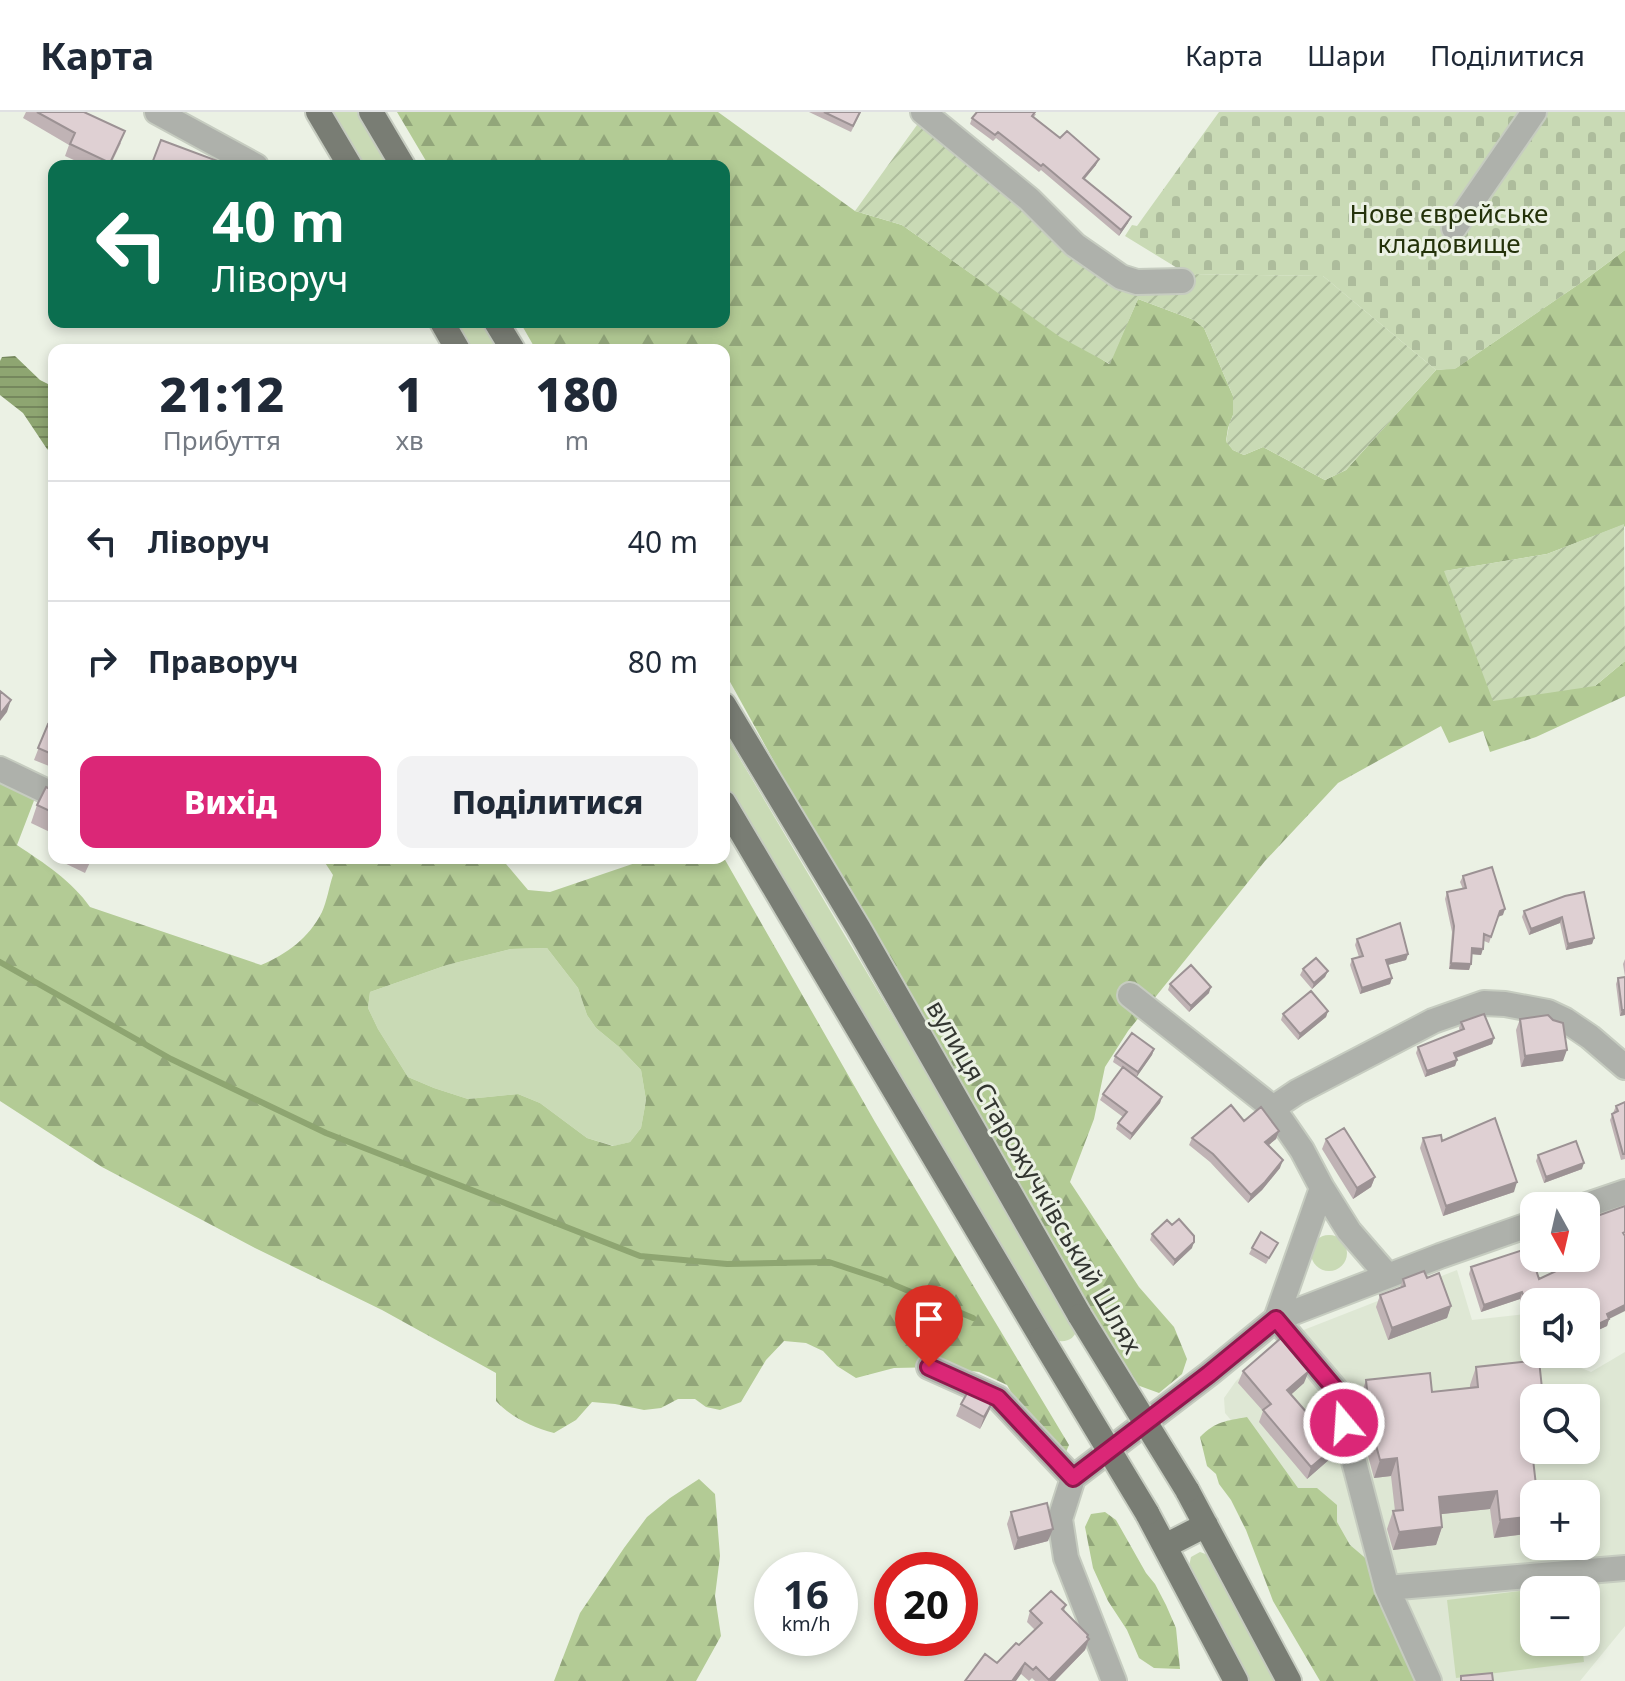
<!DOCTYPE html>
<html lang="uk">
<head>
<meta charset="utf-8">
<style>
  body { margin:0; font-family:"Noto Sans",sans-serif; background:#f2f2f3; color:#1f2937; height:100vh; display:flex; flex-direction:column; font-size:30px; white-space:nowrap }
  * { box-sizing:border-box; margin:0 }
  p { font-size:26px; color:#747a83 }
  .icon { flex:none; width:44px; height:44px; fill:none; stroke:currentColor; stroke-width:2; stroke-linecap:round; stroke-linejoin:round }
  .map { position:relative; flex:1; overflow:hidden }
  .side { position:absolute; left:48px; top:232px; width:682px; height:520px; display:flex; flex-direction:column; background:#fff; border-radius:16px; box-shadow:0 4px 12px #0003 }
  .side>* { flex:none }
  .hud { position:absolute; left:48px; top:48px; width:682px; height:168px; border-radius:16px; box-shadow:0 4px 12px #0003; background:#0b6e4f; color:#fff; overflow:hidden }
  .needle { width:52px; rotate:172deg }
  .buttons { position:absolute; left:1520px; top:1080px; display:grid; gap:16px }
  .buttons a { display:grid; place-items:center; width:80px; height:80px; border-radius:16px; background:#fff; box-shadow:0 4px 12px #0003; font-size:40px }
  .speed { position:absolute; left:754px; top:1440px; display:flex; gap:16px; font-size:40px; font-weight:700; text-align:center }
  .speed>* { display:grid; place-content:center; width:104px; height:104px; border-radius:50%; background:#fff; box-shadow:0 4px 12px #0003; line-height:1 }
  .speed small { font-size:20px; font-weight:400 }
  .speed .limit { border:12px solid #d22; background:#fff; color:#111 }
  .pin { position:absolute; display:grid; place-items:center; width:68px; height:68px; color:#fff; margin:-82px -34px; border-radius:50% 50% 50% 0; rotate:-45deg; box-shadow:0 0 8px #0007 }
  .pin .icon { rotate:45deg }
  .me { position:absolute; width:88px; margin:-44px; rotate:342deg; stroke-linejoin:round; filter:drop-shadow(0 0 6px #0008) }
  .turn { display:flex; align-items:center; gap:28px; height:168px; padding:0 32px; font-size:36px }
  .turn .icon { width:104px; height:104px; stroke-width:2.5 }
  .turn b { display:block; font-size:56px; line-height:68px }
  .eta { display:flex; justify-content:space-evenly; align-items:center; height:136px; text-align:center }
  .eta b { font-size:48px; font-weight:800; line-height:56px }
  .primary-button { display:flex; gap:16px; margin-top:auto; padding:16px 32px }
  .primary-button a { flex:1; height:92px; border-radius:16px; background:#db2777; color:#fff; font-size:32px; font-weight:800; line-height:92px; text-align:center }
  .primary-button a+a { background:#f2f2f3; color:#1f2937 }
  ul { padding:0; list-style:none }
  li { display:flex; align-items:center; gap:24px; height:120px; padding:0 32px; border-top:2px solid #e0e1e3 }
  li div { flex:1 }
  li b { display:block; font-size:30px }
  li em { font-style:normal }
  header { display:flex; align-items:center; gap:48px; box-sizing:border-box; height:112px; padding:0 40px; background:#fff; border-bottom:2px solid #e0e1e3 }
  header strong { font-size:38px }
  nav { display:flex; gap:44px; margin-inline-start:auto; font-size:28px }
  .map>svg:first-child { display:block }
  .built { fill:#dee7d4; fill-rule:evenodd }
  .grass { fill:#c9dab5 }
  .forest { fill:url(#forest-firs); fill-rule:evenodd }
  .cemetery { fill:url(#cemetery-stones) }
  .garden { fill:url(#garden-furrows) }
  .water { fill:url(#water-rules) }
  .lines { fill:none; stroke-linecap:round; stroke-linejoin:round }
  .stream { stroke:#8ea571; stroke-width:6 }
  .minor-casing { stroke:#c6ccc0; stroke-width:28 }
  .major-casing { stroke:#c6ccc0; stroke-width:28 }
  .minor { stroke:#aeb1ab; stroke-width:24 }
  .major { stroke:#797d74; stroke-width:24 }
  .major-bridge-casing { stroke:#c6ccc0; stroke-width:28; stroke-linecap:butt }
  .major-bridge { stroke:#797d74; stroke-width:24 }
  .wall { fill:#c0b3b5 }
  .shaded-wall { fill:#9c9294 }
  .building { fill:#dfd0d3; stroke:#9c9294; stroke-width:2 }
  .route-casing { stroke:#8e194d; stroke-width:20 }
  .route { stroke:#db2777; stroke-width:14 }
  .labels { text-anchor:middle; stroke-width:6; stroke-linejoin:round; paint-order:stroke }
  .park-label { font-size:26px; fill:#24320a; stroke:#ebf1e4 }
  .street-label { font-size:26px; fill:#333631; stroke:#ebf1e4 }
</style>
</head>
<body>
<header>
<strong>Карта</strong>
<nav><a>Карта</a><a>Шари</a><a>Поділитися</a></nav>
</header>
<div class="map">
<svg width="1625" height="1569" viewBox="0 0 1625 1569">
  <defs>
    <pattern id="forest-firs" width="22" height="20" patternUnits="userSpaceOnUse" patternTransform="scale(2)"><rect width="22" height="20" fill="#b3cb95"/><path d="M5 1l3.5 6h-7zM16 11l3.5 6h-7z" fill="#92a67a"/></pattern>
    <pattern id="cemetery-stones" width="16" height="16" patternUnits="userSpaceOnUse" patternTransform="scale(2)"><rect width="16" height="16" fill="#c9dab5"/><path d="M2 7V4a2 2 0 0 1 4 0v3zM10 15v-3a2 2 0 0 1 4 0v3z" fill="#adbc9c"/></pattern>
    <pattern id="garden-furrows" width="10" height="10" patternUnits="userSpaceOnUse" patternTransform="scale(2)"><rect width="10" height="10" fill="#c9dab5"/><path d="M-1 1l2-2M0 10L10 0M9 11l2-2" fill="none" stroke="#adbc9c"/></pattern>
    <pattern id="water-rules" width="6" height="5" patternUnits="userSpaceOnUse" patternTransform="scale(2)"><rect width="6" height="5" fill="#8ea571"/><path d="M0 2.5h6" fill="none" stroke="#75875d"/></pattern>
  </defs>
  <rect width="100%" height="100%" fill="#ebf1e4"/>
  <path class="built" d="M1457,1158L1472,1208L1534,1201V1242H1573L1581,1256L1591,1260L1625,1240V1514L1580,1569H1399L1357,1461L1225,1301L1224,1286L1236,1269L1278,1228ZM1534,1286H1586V1338H1534ZM1534,1382H1586V1434H1534ZM1534,1478H1586V1530H1534Z"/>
  <path class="grass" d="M330,0H358L390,54H362Z
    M455,210H483L499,238H471Z
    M724,620L1078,1216C1074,1226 1070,1230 1058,1229L724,669Z
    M547,836L578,876L587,903L596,916L619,935L641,958L646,988L641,1016L630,1030L614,1034L587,1026L540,991L518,982L468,987L434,976L408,965L378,917L368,896L370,880L447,853L511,837Z
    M1311 1141a18 18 0 1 1 36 0a18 18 0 1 1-36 0Z
    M1200,1440L1211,1444L1276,1569H1248L1189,1454L1191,1445Z
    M1575,1472V1478H1534V1530H1582L1584,1550L1456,1566L1447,1488Z"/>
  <path class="forest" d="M397,0H718L855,99L902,113L973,163L1109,252L1138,187L1194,208L1204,216L1233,284V303L1228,316L1226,329L1233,338L1244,343L1263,335L1325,368L1346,358L1436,258L1456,256L1582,170L1625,138V415L1623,413L1547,442L1445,459L1595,574L1625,549V584L1536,625L1490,640L1483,619L1449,631L1441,614L1338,671L1265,749L1128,919L1105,955L1094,1007L1070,1070L1139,1175L1174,1215L1187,1247L1182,1262L1159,1281L1137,1273L1104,1231L866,804L781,662L724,559V238H536L520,210H724V54H429Z
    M0,667L35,686L17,733C44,751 72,769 90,795L261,853C287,842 309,826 322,800C327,789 329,775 333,763L322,746H501L528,778L550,780L650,746H724L875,1010L1069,1333L1065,1342L1027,1308L1007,1273L979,1260L941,1255L894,1256L856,1266L837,1254L823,1239L806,1231L784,1229L766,1248L741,1290L720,1298L706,1295L695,1287H678L661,1296L644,1298L615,1292L592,1290L576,1308L554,1321C532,1315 512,1306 496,1289V1261L382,1198L255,1136L102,1055L0,989ZM547,836L578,876L587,903L596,916L619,935L641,958L646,988L641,1016L630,1030L613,1034L587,1026L540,991L518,982L468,987L434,976L408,965L378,917L368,896L370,880L447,853L511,837Z
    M1247,1305L1298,1376H1317L1337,1393V1410L1350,1433L1370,1450L1425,1557L1414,1569H1320L1273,1489L1246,1418L1231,1388L1219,1372L1216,1362L1207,1354L1200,1325C1216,1309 1226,1309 1247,1305Z
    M699,1367L715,1382L720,1444L715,1484L721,1524L696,1569H554L580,1501L624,1436L647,1405L670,1386Z
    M1105,1400L1116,1408L1146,1461L1155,1472L1166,1493L1176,1516L1180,1557L1154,1556L1139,1546L1127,1518L1108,1489L1093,1456L1085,1415L1091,1402Z"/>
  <path class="cemetery" d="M1219,0H1625V138L1582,170L1455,257L1436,258L1323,164L1187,162L1125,124L1132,113L1137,114Z"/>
  <path class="garden" d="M922,6L1118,170L1187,162L1323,164L1436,258L1346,358L1325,368L1263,335L1244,343L1233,338L1226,330L1229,313L1233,303V284L1204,216L1194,208L1138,187L1110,252L1060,225L902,113L855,99Z
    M1624,412L1625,549L1595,574L1493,589L1444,459L1547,442Z"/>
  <path class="water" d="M15,244L40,268L54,275V342L47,337L23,301L0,283V249L2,245Z"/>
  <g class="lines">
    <path class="stream" d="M0,850L171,947L326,1021L640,1144L727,1152L829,1150L880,1167L973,1206"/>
    <g class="minor-casing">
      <path id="minor" d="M157,0L256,54
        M923,0L1029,87L1075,133L1121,165L1137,170L1182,169
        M1454,116L1534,0
        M0,657L54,683
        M1130,883L1273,996L1302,1038L1322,1076L1349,1119L1388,1164
        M1273,996L1297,980L1433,909L1484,891L1505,892L1548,900L1565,908L1590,925L1625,955
        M1322,1076L1276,1207L1335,1277L1387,1476L1429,1569
        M1584,1094L1625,1080
        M929,1255L998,1286L1073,1366
        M1073,1366L1209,1262L1276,1207L1440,1144L1534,1111
        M1073,1366L1060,1407L1066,1446L1114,1569
        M1387,1476L1625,1456"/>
    </g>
    <g class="major-casing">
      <path id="major" d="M318,0L350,54
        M371,0L403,54
        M442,210L458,238
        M496,210L513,238
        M724,593L859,817L1080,1204
        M724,691L1042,1227
        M1187,1378L1289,1569
        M1147,1401L1236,1569
        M1165,1434L1206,1413"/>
    </g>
    <use href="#minor" class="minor"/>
    <use href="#major" class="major"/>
    <g class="major-bridge-casing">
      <path id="major-bridge" d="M1080,1204L1187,1378
        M1042,1227L1147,1401"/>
    </g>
    <use href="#major-bridge" class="major-bridge"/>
  </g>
  <path class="wall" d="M26,0H84L121,31L110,54H87L65,44L69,33L23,6Z
    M809,0H861L851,20Z
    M1036,2L1034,5L1096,53L1084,68L1128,111L1119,124L1041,58L1039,60L996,26L993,29L970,12L972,6Z
    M48,612L54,615V656L34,648Z
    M54,679V722L31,711L37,693Z
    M54,746H92L85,761Z
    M1463,764L1503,803L1498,805L1489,831L1484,829L1481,843L1472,842L1469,858L1449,857L1452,820L1445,787L1447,780L1463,777L1460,770Z
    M1565,784L1594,826L1592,832L1566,838L1560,811L1529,823L1522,805L1524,799Z
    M1357,827L1408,842L1406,848L1388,853L1392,866L1390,872L1360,882L1350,853L1352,847L1359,845L1355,833Z
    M1625,847V903L1620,904L1616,872L1618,866L1625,865L1623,852Z
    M1303,857L1328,859L1325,865L1312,877L1300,863Z
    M1170,872L1209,881L1189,900L1168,878Z
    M1328,899L1326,905L1298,928L1281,908L1283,902Z
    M1520,907L1563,949L1521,955L1516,918Z
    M1461,910L1494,926L1492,932L1456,946L1457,948L1455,954L1425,965L1416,941L1418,935L1460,919L1459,916Z
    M1154,937L1152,943L1136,965L1162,985L1160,991L1130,1028L1116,1017L1118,1011L1123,1005L1100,988L1103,982L1122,956L1113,950L1115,944Z
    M1625,990V1047L1621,1048L1610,1008L1616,994Z
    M1244,1009L1279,1019L1276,1027L1268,1033L1280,1056L1262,1078L1248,1091L1210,1050L1189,1033L1192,1026Z
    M1423,1026L1442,1029L1514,1080L1443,1104L1420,1036Z
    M1326,1027L1375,1065L1371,1075L1353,1087L1322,1037Z
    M1538,1043L1582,1057L1544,1071L1536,1049Z
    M1152,1122L1192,1136L1173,1154L1150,1128Z
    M1278,1131L1266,1152L1249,1142L1252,1136Z
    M1561,1146H1586L1609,1207L1607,1214L1592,1221L1586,1209V1190H1552L1551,1188L1545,1190H1534L1523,1198L1520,1187L1481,1200L1469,1162L1471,1155L1539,1167L1565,1155Z
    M1403,1167L1451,1194L1447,1206L1388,1228L1376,1195L1380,1183L1400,1176Z
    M1476,1255L1532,1333L1534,1382V1421L1494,1426L1490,1397L1441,1402L1442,1415L1436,1433L1393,1438L1387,1417L1393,1399H1395L1391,1364L1374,1366L1365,1333L1360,1286L1366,1268L1432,1280L1470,1276V1273Z
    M1243,1259L1304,1271L1291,1282L1331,1346L1307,1367L1259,1310L1263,1299L1238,1271Z
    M994,1287L989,1299L980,1317L956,1304L961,1292Z
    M1011,1400L1048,1429L1014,1438L1007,1412Z
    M1066,1493L1064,1499L1089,1527L1085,1538L1055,1569H1035L1032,1566L1029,1569L1021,1562L997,1551L1019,1533L1035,1518L1027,1510L1030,1499Z"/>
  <path class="shaded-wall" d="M1099,47L1096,53L1080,72L1083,66Z
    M1131,105L1128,111L1119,124L1121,118Z
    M11,588L7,600L0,609V602Z
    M1505,797L1503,803L1497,805L1500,799Z
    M1562,805L1560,811L1529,823L1531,817Z
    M1594,826L1592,832L1566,838L1568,832Z
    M1472,836L1483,837L1481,843L1470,842Z
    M1408,842L1406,848L1384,854L1386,848Z
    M1451,851L1471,852L1469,858L1449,857Z
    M1328,859L1325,865L1312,877L1314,871Z
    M1392,866L1390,872L1360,882L1362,876Z
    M1211,875L1209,881L1189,900L1191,894Z
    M1622,898H1625V903L1620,904Z
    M1328,899L1326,905L1298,928L1300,922Z
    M1494,926L1492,932L1452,947L1454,941Z
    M1154,937L1152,943L1136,966L1138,960Z
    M1567,938L1563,949L1521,955L1525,944Z
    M1457,948L1455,954L1425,965L1427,959Z
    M1162,985L1160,991L1130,1028L1132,1022Z
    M1279,1019L1276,1027L1263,1038L1265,1030Z
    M1283,1048L1280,1056L1262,1078L1248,1091L1251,1083Z
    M1584,1051L1582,1057L1544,1071L1546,1065Z
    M1375,1065L1371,1075L1353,1087L1357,1076Z
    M1517,1070L1514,1080L1443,1104L1446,1094Z
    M1194,1130L1192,1136L1173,1154L1175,1148Z
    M1522,1180L1520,1187L1481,1200L1484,1193Z
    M1554,1180L1551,1188L1545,1190H1534V1194L1523,1198L1526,1190Z
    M1625,1193V1199L1609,1207L1607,1214L1592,1221L1594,1214L1607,1202Z
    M1451,1194L1447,1206L1388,1228L1392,1216Z
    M1309,1259L1304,1271L1283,1290L1287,1278Z
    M994,1287L989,1299L980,1317L984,1305Z
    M1534,1320V1327L1530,1337V1321Z
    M1336,1334L1331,1346L1307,1367L1311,1355Z
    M1397,1346L1391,1364L1374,1366L1380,1348Z
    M1497,1379L1490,1397L1433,1403L1439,1385Z
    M1534,1404V1421L1494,1426L1500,1408Z
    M1442,1415L1436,1433L1393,1438L1399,1420Z
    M1053,1417L1048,1429L1014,1438L1018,1426Z
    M1089,1527L1085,1538L1055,1569H1049Z
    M1025,1551L1021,1562L1016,1569H1012Z"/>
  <path class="building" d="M37,0H84L125,19L110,51L70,32L75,21Z
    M824,0H860L853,14Z
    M977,0H1035L1032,4L1060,26L1067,19L1099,47L1083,66L1131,105L1121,118L1043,52L1041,54L998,20L995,23L972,6Z
    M161,28L223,51L222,54H151Z
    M0,579L11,588L0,602Z
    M48,612L54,615V643L38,636Z
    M46,675L54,679V701L37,693Z
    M1492,755L1505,797L1500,799L1491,825L1484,822L1483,837L1472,836L1471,852L1451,851L1454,814L1447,780L1466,776L1463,764Z
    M1584,780L1594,826L1568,832L1562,805L1531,817L1524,799L1565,784Z
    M1400,811L1408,842L1386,848L1392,866L1362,876L1352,847L1363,844L1357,827Z
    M1316,846L1328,859L1314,871L1303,857Z
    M1191,853L1211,875L1191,894L1170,872Z
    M1625,865V898H1622L1618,866Z
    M1311,879L1328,899L1300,922L1283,902Z
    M1484,902L1494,926L1454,941L1457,948L1427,959L1418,935L1464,917L1461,910Z
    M1548,903L1553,908L1563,911L1567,938L1525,944L1520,907Z
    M1132,921L1154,937L1138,960L1115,944Z
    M1123,955L1162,985L1132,1022L1118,1011L1127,1000L1103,982Z
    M1625,990V1042H1623L1612,1002L1618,999L1616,994Z
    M1231,993L1244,1009L1261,995L1279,1019L1265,1030L1283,1048L1265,1070L1251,1083L1213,1042L1192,1026Z
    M1495,1006L1517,1070L1446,1094L1423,1026L1441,1023L1442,1029Z
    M1344,1016L1375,1065L1357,1076L1326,1027Z
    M1576,1029L1584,1051L1546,1065L1538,1043Z
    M1625,1094V1120L1623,1121L1625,1124V1193L1607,1202L1609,1207L1594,1214L1586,1196V1190H1559L1554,1180L1526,1190L1522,1180L1484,1193L1471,1155L1529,1136L1539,1167L1569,1153L1567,1146H1586V1108Z
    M1179,1107L1194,1124V1130L1175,1148L1152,1122L1167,1108L1172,1113Z
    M1261,1120L1278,1131L1269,1146L1252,1136Z
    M1424,1159L1427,1166L1439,1161L1451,1194L1392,1216L1380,1183L1405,1174L1403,1167Z
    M1281,1226L1309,1259L1287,1278L1336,1334L1311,1355L1263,1298L1271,1292L1243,1259Z
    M1539,1248L1543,1286H1534V1320L1530,1321L1537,1382H1534V1404L1500,1408L1497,1379L1439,1385L1442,1415L1399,1420L1393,1399L1403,1398L1397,1346L1380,1348L1371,1315L1366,1268L1430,1261L1432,1280L1478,1275L1476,1255Z
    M970,1276L994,1287L984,1305L961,1292Z
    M1047,1391L1053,1417L1018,1426L1011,1400Z
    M1051,1479L1066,1493L1062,1497L1088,1523L1087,1525L1089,1527L1049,1568L1036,1555L1033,1558L1025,1551L1012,1569H965L985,1542L997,1551L1016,1531L1019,1533L1042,1511L1030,1499Z
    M1492,1561L1493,1569H1461V1564Z"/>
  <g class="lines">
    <g class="route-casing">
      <path id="route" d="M929,1255L998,1286L1073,1366L1209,1262L1276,1207L1335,1277L1344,1311"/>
    </g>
    <use href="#route" class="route"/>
  </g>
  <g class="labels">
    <g class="park-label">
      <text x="1449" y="111">Нове єврейське<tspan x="1449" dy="30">кладовище</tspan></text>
    </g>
    <g class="street-label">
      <text transform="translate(1034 1065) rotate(60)" y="9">вулиця Старожучківський Шлях</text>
    </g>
  </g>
</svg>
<div class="buttons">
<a><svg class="needle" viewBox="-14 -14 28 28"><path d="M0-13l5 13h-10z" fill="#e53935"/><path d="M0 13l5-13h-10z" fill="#747a83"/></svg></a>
<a><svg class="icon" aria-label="sound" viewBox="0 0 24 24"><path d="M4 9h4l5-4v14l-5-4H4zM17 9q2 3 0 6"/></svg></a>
<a><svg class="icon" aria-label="search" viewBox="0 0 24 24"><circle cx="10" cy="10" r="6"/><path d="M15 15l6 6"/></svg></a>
<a>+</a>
<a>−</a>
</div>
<div class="speed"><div>16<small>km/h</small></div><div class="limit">20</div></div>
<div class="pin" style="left:929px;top:1255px;background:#d93025"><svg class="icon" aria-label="arrive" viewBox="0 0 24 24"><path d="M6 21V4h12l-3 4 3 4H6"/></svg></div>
<svg class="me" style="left:1344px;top:1311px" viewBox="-20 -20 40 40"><circle r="17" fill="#db2777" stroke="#fff" stroke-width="3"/><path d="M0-11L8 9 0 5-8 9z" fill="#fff"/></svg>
<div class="hud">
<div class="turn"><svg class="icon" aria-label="left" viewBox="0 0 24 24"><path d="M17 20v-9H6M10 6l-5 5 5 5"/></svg><div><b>40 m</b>Ліворуч</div></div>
</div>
<section class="side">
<div class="eta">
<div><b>21:12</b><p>Прибуття</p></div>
<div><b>1</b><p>хв</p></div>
<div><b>180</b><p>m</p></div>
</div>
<ul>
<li><svg class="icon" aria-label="left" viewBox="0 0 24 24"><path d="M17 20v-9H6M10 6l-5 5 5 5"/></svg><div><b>Ліворуч</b></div><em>40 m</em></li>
<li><svg class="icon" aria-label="right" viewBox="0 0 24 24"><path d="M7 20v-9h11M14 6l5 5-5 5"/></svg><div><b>Праворуч</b></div><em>80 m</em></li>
</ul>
<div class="primary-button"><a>Вихід</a><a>Поділитися</a></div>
</section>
</div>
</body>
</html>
